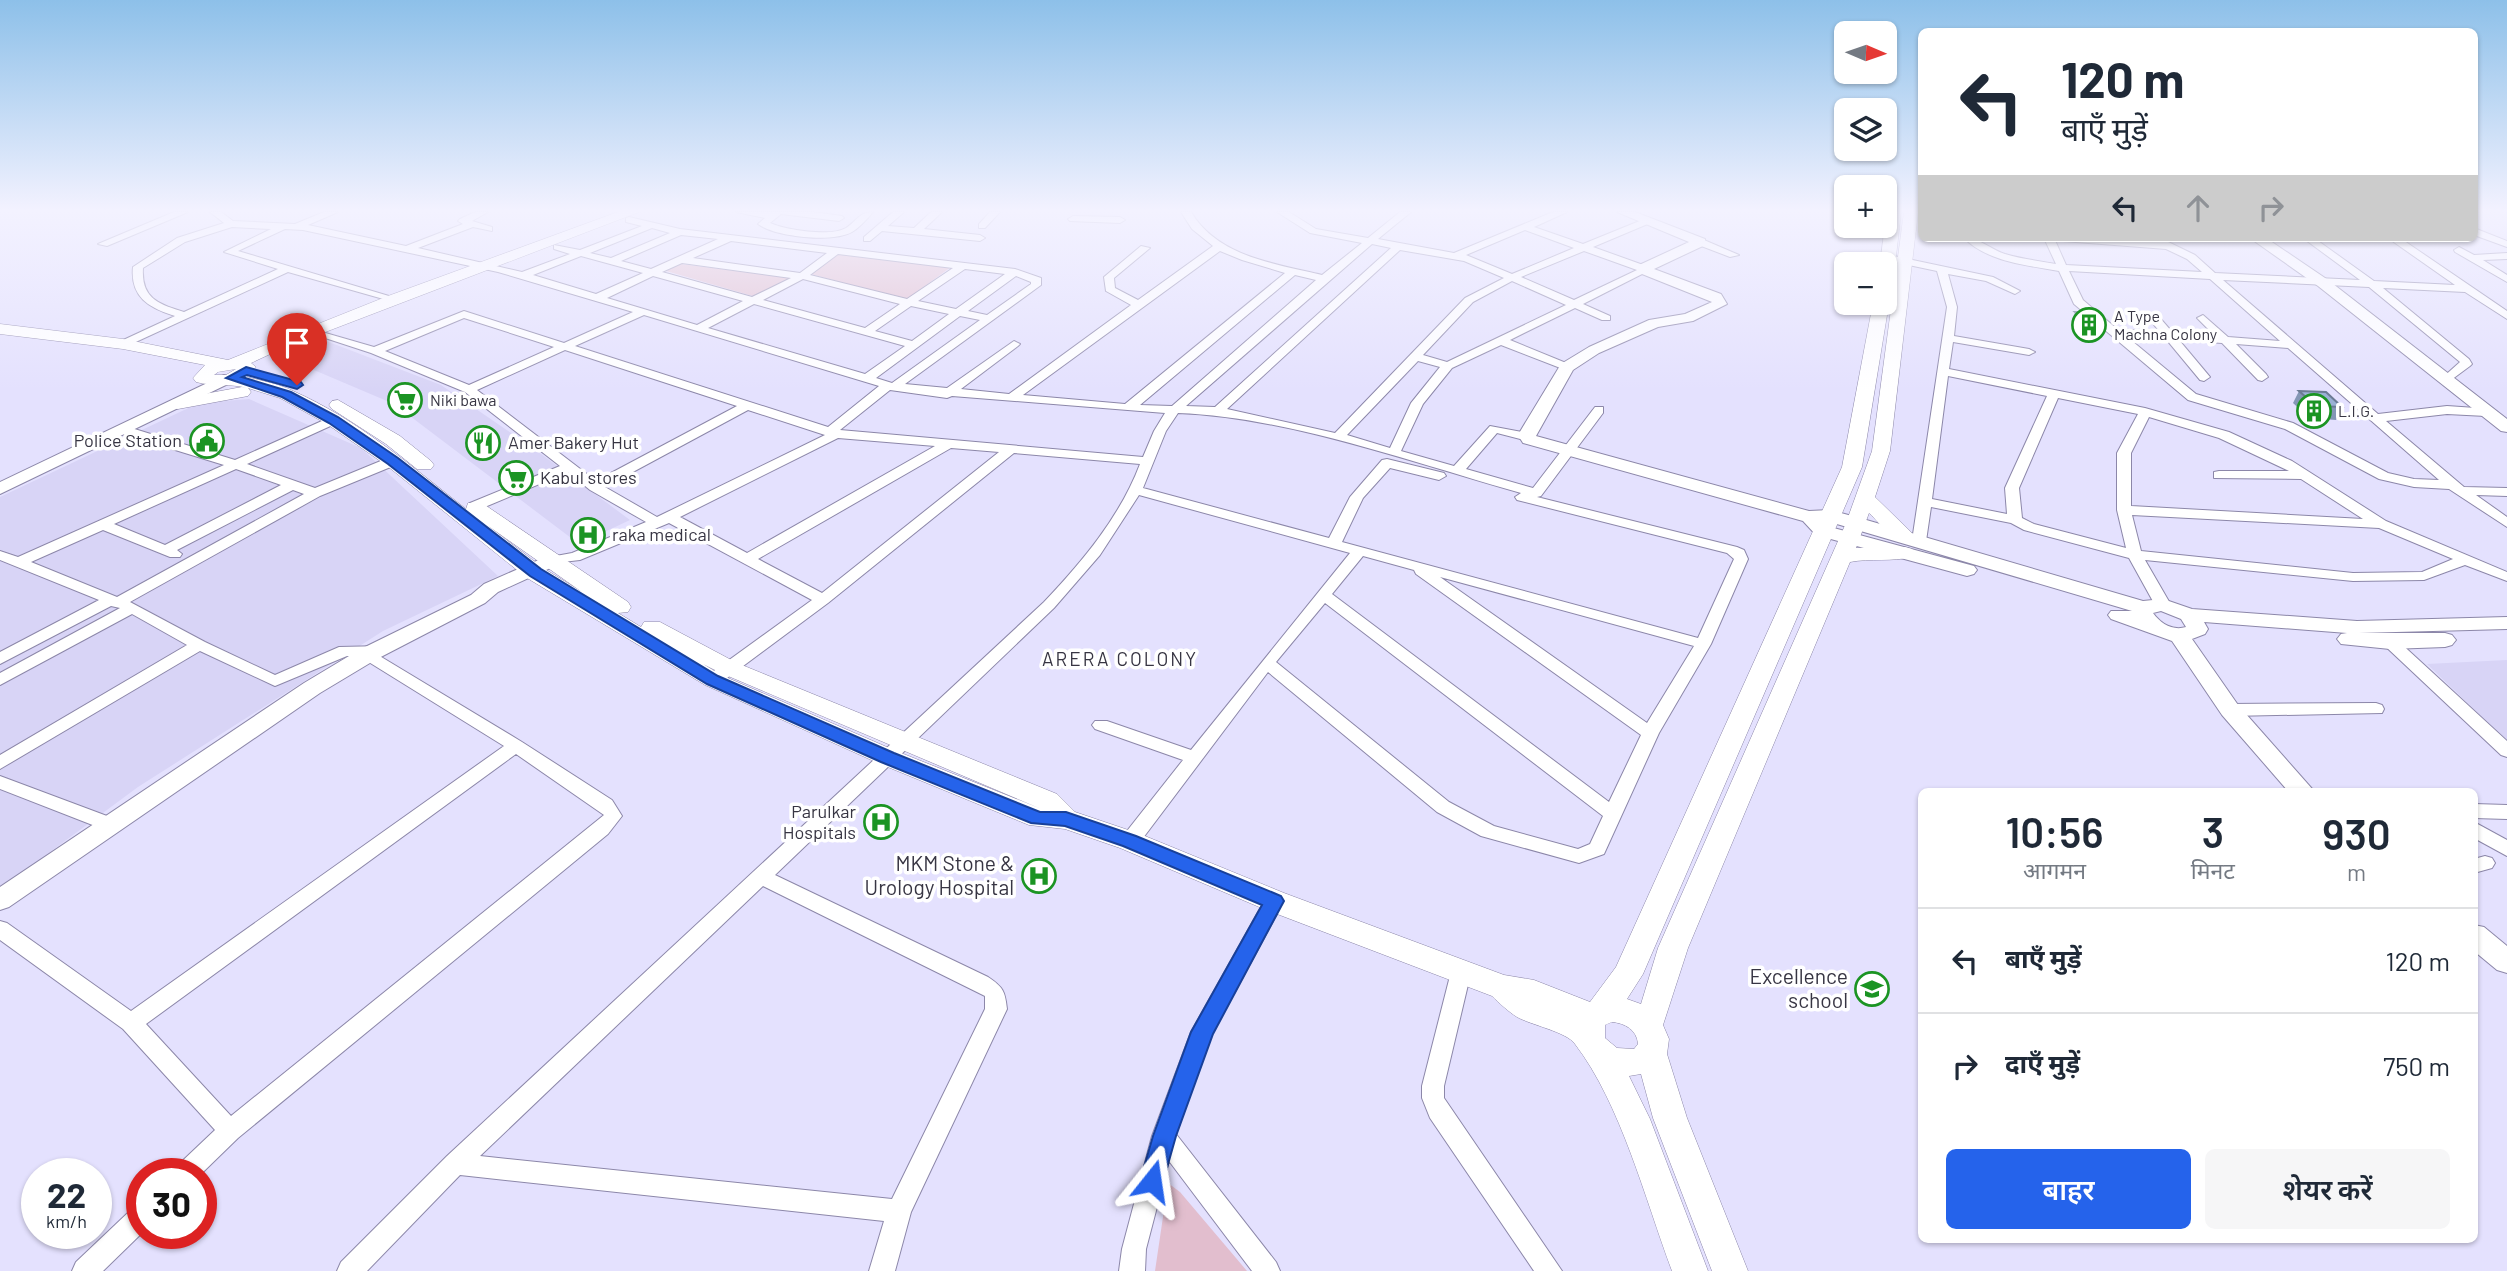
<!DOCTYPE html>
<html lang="hi">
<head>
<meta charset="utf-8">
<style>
  body { margin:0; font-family:Barlow,"Noto Sans Devanagari",sans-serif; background:#f6f6f7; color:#1f2937; height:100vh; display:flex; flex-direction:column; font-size:26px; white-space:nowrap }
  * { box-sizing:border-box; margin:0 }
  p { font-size:23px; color:#747a83 }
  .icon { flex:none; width:38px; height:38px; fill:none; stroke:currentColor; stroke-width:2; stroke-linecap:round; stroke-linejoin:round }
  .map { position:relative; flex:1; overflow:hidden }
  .details { position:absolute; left:1918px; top:788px; width:560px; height:455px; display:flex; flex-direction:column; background:#fff; border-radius:10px; box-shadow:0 2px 5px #0004 }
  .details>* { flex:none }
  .banner { position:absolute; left:1918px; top:28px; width:560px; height:214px; border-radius:10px; box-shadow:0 2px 5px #0004; background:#fff; color:#1f2937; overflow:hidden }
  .needle { width:46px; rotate:92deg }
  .fabs { position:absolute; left:1834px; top:21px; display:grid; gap:14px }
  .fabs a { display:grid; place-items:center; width:63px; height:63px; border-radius:10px; background:#fff; box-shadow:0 2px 5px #0004; font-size:35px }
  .speed { position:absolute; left:21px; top:1158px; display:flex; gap:14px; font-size:35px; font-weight:700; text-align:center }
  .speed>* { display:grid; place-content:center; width:91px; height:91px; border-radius:50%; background:#fff; box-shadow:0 2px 5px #0004; line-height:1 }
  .speed small { font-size:18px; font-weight:400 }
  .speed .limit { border:10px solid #d22; background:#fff; color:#111 }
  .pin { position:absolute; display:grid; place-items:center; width:60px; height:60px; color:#fff; margin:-72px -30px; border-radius:50% 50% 50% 0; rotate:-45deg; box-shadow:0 0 7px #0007 }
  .pin .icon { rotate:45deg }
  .me { position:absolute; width:77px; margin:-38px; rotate:15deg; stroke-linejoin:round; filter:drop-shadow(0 0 5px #0008) }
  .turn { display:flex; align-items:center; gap:24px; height:147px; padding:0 28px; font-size:32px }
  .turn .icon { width:91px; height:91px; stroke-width:2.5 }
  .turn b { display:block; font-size:49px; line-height:60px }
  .lanes { display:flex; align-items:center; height:66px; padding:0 28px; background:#0003; justify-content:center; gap:35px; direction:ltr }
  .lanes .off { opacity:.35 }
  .eta { display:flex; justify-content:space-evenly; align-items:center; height:119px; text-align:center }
  .eta b { font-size:42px; font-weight:600; line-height:49px }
  .action { display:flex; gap:14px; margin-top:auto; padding:14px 28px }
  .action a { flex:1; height:80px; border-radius:10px; background:#2563eb; color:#fff; font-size:28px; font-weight:600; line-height:80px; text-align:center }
  .action a+a { background:#f6f6f7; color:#1f2937 }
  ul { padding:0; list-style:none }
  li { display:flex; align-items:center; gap:21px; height:105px; padding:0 28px; border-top:2px solid #e0e1e3 }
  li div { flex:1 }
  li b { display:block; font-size:26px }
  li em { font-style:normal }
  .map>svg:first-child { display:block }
  .built { fill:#d8d4f6 }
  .green { fill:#e2bece }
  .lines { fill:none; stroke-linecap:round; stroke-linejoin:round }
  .minor-casing { stroke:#8c87a9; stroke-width:2 }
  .tertiary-casing { stroke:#8c87a9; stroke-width:2 }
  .secondary-casing { stroke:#8c87a9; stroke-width:1 }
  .minor { fill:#fff; fill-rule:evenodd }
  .tertiary { fill:#fff; fill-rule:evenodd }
  .secondary { fill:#fff; fill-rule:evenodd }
  .wall { fill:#8497b6 }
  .building { fill:#9ab0d4; stroke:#6c7b94; stroke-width:2 }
  .route { fill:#2563eb; stroke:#184099; stroke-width:2 }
  .labels { text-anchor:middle; stroke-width:7; stroke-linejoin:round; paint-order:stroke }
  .far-poi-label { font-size:16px; fill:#373543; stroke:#fff; text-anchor:start }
  .poi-label { font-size:18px; fill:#373543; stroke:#fff; text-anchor:start }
  .neighbourhood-label { font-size:19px; letter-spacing:2px; fill:#373543; stroke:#fff }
  .near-poi-label { font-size:21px; fill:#373543; stroke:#fff; text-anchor:end }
</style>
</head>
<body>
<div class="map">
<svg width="2507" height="1271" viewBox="0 0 2507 1271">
  <rect width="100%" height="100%" fill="#e4e1fe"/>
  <path class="built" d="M321,339L441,385L533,448L630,520L579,544L394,404L281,356Z
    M249,399L361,448L498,576L383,631L138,787L0,889V497L199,403Z
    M2507,660V741L2427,664Z"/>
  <path class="green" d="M839,254L951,267L906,300L811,274Z
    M681,264L792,278L756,297L666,271Z
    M1168,1183L1180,1192L1247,1271H1155Z"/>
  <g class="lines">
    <g class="minor-casing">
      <path id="minor" d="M174,212H188L107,246L98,244Z
        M210,212H221L233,221L295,224L324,212H338L308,225L406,246L463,224L458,221L460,219L475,212H488L472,221L492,227V231L473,227L418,248L522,272L570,254L554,249V245L580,250L642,226L626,222V218L629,217L680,229L1015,269L1041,278V285L905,384L947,388L1014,341L1020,344L1018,346L961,389L1009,394L1131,305L1106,291L1104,277L1141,246L1150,248L1114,278L1115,288L1138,300L1213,246L1192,229L1181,212H1191C1218,257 1276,264 1322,275L1362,243L1310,233L1277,212H1289L1316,229L1368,238L1400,212H1411L1378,239L1454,253L1553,212H1567L1534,227L1583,244L1647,218L1652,221L1650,223L1593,247L1646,266L1648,271L1583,304L1610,316V320H1602L1575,308L1510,340L1571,365V369H1563L1501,345L1452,368L1423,404L1401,451L1454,466L1490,426L1533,434L1534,437L1528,441L1497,433L1466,469L1533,488L1595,407H1603V413L1541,496L1537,497L1737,547L1744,550L1748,559L1711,644L1659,733L1604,854L1579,863L1481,836L1437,812L1268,672L1137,846L1130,848L1123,846L1121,841L1123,836L1183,760L1095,729L1092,725L1095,721H1107L1191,750L1350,553L1139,495L1100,555L1054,608L775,875L988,977C1003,987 1005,991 1007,1009L911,1212L895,1271H869L884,1221L460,1175L367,1271H337L341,1262L447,1156L1044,602C1082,562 1120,517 1140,464L1014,453L828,603L719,684H707L705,680L707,676L812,600L669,523L580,560L545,564L543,561L545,558L572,553L646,522L590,490L568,472L480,509H470L468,506L470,503L560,466L465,392L371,353L316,335L322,332L374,347L464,311L564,343L633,312L498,272L303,230L285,229L238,251L399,299L394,302L288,272L127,346H119V342L175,316C149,308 130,297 133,267L177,238L224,223ZM232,227L271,229L224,252L278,269L184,312C159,304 141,299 143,268L185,242ZM652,228L670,233L611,258L590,253ZM1525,230L1574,248L1512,274L1466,255ZM681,235L718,239L651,269L621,261ZM731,241L827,253L800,273L693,258ZM1372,244L1391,248L1215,407L1186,406ZM1400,250L1464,261L1504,278L1465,298L1335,433L1227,409ZM1220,251L1242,260L1285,273L1125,404L1023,395ZM1584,251L1637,270L1574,300L1521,277ZM838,254L953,268L907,299L810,275ZM581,256L643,273L596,294L533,275ZM682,263L791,278L752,297L662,272ZM965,269L1005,274L956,309L918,301ZM1295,275L1316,280L1172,406L1140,405ZM653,276L743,301L697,325L607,298ZM1016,276L1031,282V284L987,315L968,311ZM803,279L900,304L865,328L763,300ZM1512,281L1566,305L1447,362L1423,355L1473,302ZM754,304L905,346L865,374L708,328ZM911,306L949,314L912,341L875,331ZM644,315L879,386L828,427L575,346ZM960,316L980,320L892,383L876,378ZM464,318L554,347L469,385L385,351ZM565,350L737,406L596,481L477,390ZM1418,361L1440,367L1411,403L1390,448L1347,435ZM890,390L947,398L952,396L1165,413L1154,431L1143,457L840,430ZM748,410L825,435L657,517L605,487ZM1178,413C1288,417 1414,463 1521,493L1515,497L1517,500L1727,553L1734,559L1698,638L1342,542L1363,498L1390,468L1439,480L1446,476L1444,473L1387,459L1382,460L1350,497L1329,538L1143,488L1166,431ZM838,438L935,446L747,553L680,517ZM951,448L999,452L822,593L758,559ZM1363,556L1414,570L1416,574L1641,735L1609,802L1332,594ZM1440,577L1694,646L1647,723ZM1325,603L1603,816L1590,844L1578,849L1494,826L1449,802L1276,662ZM763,886L985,996V1009L892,1199L480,1156Z
        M736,212H813L842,216L844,218L839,221L781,214L770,223C786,230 830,237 846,228C857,221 859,212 873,212C867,219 860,227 852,232C833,243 775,237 758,224L765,218Z
        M893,212H904L888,226L914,228L931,212H942L924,229L980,235L985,238L980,241L882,231L870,241H864V237Z
        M990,212H1000L985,228H979V224Z
        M1073,216L1120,217L1125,220L1120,223L1070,221L1068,219Z
        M2474,228L2507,241V247L2474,235Z
        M1964,238C1980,238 1990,249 2005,254C2022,259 2039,261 2056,264L2044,238H2054L2066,265L2202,272L2187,259L2166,249L2063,241L2058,238L2152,242L2147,238H2160L2195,255L2215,273L2360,280L2303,238H2314L2374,281L2455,285L2388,238H2400L2507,311V319L2465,292L2383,288L2469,359L2472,364L2470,366L2447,383L2441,379L2460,362L2369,287L2223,280L2378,414L2447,406L2490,409L2492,412L2486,416L2447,414L2386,421L2464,487L2507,488V496L2476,495L2507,517V527L2449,489L2414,487L2379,479L2285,429L2188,400L2074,304L2059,271C2026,265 1988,262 1964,238ZM2069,271L2210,279L2280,341L2228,337L2203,315L2197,318L2215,336L2173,333L2160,318L2156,317L2150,320L2160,332L2117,329L2083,300ZM2126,336L2166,339L2200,380L2204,381L2210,377L2179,340L2222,343L2258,380L2262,381L2268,377L2266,374L2236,344L2288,348L2439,480L2414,479L2388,473L2293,423L2196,394Z
        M1696,240H1704L1739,255L1730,257L1696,244Z
        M2459,247L2474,255L2507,253V259L2483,260L2507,275V282L2455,252L2454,250Z
        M1889,255L1993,277L2020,291L2015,294L1986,281L1948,274L1957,307L1954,336L2029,349L2035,352L2029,355L1953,342L1949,369L2145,408L2229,432L2292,461L2386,521L2507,572V581L2465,565L2424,580L2353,581L2145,560L2171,605L2163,610L2155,605L2129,558L2024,530L2011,523L1931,507L1926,541L1919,545L1914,544L1912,541L1947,307L1937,271L1885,260L1884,258ZM1948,376L2047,396L2005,488L2007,514L1932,499ZM2058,398L2138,414L2117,453V510L2126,548L2034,524L2022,518L2019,488ZM2149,417L2219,438L2289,471H2219L2214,472V478L2301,479L2363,519L2131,506V453ZM2132,515L2379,528L2453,559L2422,572L2353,573L2141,551Z
        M333,416L337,417V423L247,464L315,488L388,458H398V464L320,496L130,602L205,642L275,675L339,647L384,646L386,650L378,655L522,742L612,800L622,816L608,834L238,1138L201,1174H173L177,1166L215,1130L123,1029L0,940V921L7,923L131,1011L504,746L359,656H347L275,686L200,651L0,769V755L187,645L132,614L0,685V673L120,608L111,606L0,664V652L99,600L0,560V551L18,557L224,465L120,433V427H128L235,460ZM236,469L281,485L165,545L114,524ZM293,490L304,494L117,597L31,562L103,530L170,557H180L182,554L177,550ZM516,754L604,815L231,1116L146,1024Z
        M2390,637L2396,639L2507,741V757L2501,755L2384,645L2382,642Z
        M2376,703L2382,705L2384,709L2382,713L2230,716L2222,710L2230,704Z
        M0,776L115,819L117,824L115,829L108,831L0,789Z
        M2474,804L2507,805V819L2474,818Z
        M2474,822L2507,840V856L2474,838Z
        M2485,856L2492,858L2495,863L2492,868L2474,873V859Z
        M1274,893L1281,896L1284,901L1212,1034L1176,1134L1276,1262L1280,1271H1252L1169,1161L1146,1249L1145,1271H1119L1122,1249L1152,1136L1191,1032L1267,896Z
        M1461,964L1468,966L1471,972L1444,1086V1098L1562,1271H1534L1430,1118L1422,1098V1086L1451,972L1454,966Z
        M142,1205V1233L103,1271H72L76,1262L133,1208Z"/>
    </g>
    <g class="tertiary-casing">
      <path id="tertiary" d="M1617,212H1635L1705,239V245L1654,269L1721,294L1727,304L1693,321L1658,327L1599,353L1573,370L1536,436L1809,511L1830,510L1863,519L2143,601L2163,599L2192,609L2357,621L2507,617V629L2359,633H2445L2452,635L2456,640L2452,645L2445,647L2390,649L2341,644L2337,639L2341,634L2347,633L2204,622L2208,629L2205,634L2192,639L2238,705L2314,791H2288L2222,715L2172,641L2111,619L2108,615L2111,611H2132L1830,522H1825L1830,527L1974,566L1977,570L1974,574L1967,576L1816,535L1803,521L1523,443L1518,435L1561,364L1589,347L1649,320L1685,314L1712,302L1637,272V266L1689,242ZM2161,611L2181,619L2186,627C2173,631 2161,624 2153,613Z
        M2250,238H2266L2328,280L2507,419V432L2501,431L2318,286Z
        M224,375L230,377L232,380L230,383L0,494V482Z
        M550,555L560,561L557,565L498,592L485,603L375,660L320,693L9,907L0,910V887L304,683L359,650L471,595L484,584Z
        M2474,925L2484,927L2507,946V973L2497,970L2474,951Z"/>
    </g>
    <g class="secondary-casing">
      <path id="secondary" d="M618,212H639L281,349L251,363L256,367L247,377C262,381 279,384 293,391C357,419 412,467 466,509L468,503H482L628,602L631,607L628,612L618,613L641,627L644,622H660L737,663L1057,794L1075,812L1140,834L1284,893L1504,975L1534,980L1590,1002L1616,967L1842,467L1873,303H1885L1887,300L1889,303L1862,467L1643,974L1627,999L1641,1004L1658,948L1846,523L1872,451L1904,212H1918L1890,451L1875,497L1916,537L1913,541C1895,546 1882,525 1869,513L1856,548L1905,547L1912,549L1915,553L1912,557C1892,562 1871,558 1850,562L1688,948L1663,1025L1669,1039L1667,1054L1687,1118L1748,1271H1712L1653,1118L1641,1074L1629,1076L1650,1119L1708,1271H1672C1645,1199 1621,1104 1575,1044C1567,1032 1531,1025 1517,1017C1509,1012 1499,1003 1492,996L1264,909L1120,848L1065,829L1029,825L878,763L705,685L527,578L386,465L327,424L280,398L248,388L251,392L248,396L178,409L172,408L169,404L172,400L242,387L247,388C230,383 214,387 196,382L193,378L205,365L123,349L0,334V324L123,339L228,360L388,296ZM236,369L226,375H214L218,372ZM487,525L582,592L543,568ZM703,664L721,673L1039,808L896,751L721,675ZM1612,1022C1625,1023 1637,1030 1638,1044L1634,1049L1617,1048L1605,1038V1025Z
        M1887,212H1901L1893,283L1885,288V264H1880Z
        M338,400L400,436L431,461L434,465L431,469H417L386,444L332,409L329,405L332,401Z"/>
    </g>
    <use href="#minor" class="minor"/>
    <use href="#tertiary" class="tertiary"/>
    <use href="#secondary" class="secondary"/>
  </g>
  <path class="wall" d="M2075,312L2104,322L2101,330H2085L2072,320Z
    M2299,391L2342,407L2336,420L2309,418L2293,403Z"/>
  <path class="building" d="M2075,312H2091L2104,322L2088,323Z
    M2299,391L2326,392L2342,407L2316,406Z"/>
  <linearGradient id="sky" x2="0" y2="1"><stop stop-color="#8dc0e9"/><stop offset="0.54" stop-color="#f3f2ff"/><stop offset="1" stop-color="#f3f2ff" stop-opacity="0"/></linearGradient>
  <rect width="2507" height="390" fill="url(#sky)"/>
  <path class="route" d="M246,367L301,382L303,385L297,389L247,375L242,377L291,392L338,417L398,458L541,569L718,676L894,753L1040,812H1066L1136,836L1281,896L1284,901L1213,1034L1176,1136L1161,1189L1152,1193L1144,1189L1140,1181L1153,1136L1191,1032L1262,905L1123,846L1065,826L1031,823L881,762L707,684L530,576L388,464L329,423L282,397L226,378Z"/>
  <defs>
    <g id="building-ring" transform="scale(1.75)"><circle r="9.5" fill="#fff" stroke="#1b9423" stroke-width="1.5"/><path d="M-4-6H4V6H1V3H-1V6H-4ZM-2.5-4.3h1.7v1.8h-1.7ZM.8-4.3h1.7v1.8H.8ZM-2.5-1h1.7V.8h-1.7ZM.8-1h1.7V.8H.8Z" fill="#1b9423"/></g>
    <g id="supermarket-ring" transform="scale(1.75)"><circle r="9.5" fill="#fff" stroke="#1b9423" stroke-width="1.5"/><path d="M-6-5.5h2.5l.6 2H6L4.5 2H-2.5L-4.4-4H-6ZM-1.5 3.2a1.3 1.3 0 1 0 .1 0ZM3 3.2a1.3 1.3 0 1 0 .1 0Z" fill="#1b9423"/></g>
    <g id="civic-ring" transform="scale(1.75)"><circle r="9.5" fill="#fff" stroke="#1b9423" stroke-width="1.5"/><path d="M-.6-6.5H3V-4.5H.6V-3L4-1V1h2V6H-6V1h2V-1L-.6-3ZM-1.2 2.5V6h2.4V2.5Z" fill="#1b9423"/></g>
    <g id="restaurant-ring" transform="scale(1.75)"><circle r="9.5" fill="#fff" stroke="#1b9423" stroke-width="1.5"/><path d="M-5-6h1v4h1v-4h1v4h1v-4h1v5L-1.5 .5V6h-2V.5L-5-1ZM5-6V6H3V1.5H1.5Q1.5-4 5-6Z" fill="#1b9423"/></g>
    <g id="hospital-ring" transform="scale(1.75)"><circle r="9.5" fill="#fff" stroke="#1b9423" stroke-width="1.5"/><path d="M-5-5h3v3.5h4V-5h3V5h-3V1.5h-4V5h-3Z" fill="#1b9423"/></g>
    <g id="school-ring" transform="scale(1.75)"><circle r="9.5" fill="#fff" stroke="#1b9423" stroke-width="1.5"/><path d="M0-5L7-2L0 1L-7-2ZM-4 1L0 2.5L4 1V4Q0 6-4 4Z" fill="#1b9423"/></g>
  </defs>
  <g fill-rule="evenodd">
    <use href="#building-ring" x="2089" y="325"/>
    <use href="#supermarket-ring" x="405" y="400"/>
    <use href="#building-ring" x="2314" y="411"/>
    <use href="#civic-ring" x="207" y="441"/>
    <use href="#restaurant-ring" x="483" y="443"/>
    <use href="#supermarket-ring" x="516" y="478"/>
    <use href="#hospital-ring" x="588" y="535"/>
    <use href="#hospital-ring" x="881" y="822"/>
    <use href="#hospital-ring" x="1039" y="876"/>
    <use href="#school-ring" x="1872" y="989"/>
  </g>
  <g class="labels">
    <g class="far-poi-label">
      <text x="2114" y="322">A Type<tspan x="2114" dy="18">Machna Colony</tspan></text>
      <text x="430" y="406">Niki bawa</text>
      <text x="2338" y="417">L.I.G.</text>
    </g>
    <g class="poi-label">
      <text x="182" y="447" text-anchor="end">Police Station</text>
      <text x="508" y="449">Amer Bakery Hut</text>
      <text x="540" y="484">Kabul stores</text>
      <text x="612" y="541">raka medical</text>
      <text x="856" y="818" text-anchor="end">Parulkar<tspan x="856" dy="21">Hospitals</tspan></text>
    </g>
    <g class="neighbourhood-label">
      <text x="1120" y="666">ARERA COLONY</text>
    </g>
    <g class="near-poi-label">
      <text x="1014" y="871">MKM Stone &amp;<tspan x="1014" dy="24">Urology Hospital</tspan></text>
      <text x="1848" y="984">Excellence<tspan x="1848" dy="24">school</tspan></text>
    </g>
  </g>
</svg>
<div class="fabs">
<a><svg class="needle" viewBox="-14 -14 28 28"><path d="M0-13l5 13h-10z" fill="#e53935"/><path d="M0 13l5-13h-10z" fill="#747a83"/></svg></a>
<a><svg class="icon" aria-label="layers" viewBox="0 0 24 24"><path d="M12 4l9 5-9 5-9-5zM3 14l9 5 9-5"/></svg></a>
<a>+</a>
<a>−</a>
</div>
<div class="speed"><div>22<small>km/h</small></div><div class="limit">30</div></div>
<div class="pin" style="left:297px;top:385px;background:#d93025"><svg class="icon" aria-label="arrive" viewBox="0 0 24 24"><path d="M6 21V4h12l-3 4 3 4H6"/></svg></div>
<svg class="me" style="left:1152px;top:1181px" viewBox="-20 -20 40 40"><path d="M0-17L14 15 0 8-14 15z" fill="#2563eb" stroke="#fff" stroke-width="4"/></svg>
<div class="banner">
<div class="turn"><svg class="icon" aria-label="left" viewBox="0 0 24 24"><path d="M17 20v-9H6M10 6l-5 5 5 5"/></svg><div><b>120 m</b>बाएँ मुड़ें</div></div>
<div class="lanes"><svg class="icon" aria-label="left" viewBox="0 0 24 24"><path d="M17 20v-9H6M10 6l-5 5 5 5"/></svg><svg class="icon off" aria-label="ahead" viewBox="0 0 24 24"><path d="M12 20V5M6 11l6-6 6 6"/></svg><svg class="icon off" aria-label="right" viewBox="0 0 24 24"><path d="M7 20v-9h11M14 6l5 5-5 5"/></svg></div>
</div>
<section class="details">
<div class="eta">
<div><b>10:56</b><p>आगमन</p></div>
<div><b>3</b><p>मिनट</p></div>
<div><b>930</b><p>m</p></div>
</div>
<ul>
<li><svg class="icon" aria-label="left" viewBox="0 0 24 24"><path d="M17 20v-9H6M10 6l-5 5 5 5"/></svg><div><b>बाएँ मुड़ें</b></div><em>120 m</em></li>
<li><svg class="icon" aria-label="right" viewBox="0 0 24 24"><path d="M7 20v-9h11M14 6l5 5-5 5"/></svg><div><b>दाएँ मुड़ें</b></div><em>750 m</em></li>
</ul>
<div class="action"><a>बाहर</a><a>शेयर करें</a></div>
</section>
</div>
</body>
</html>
